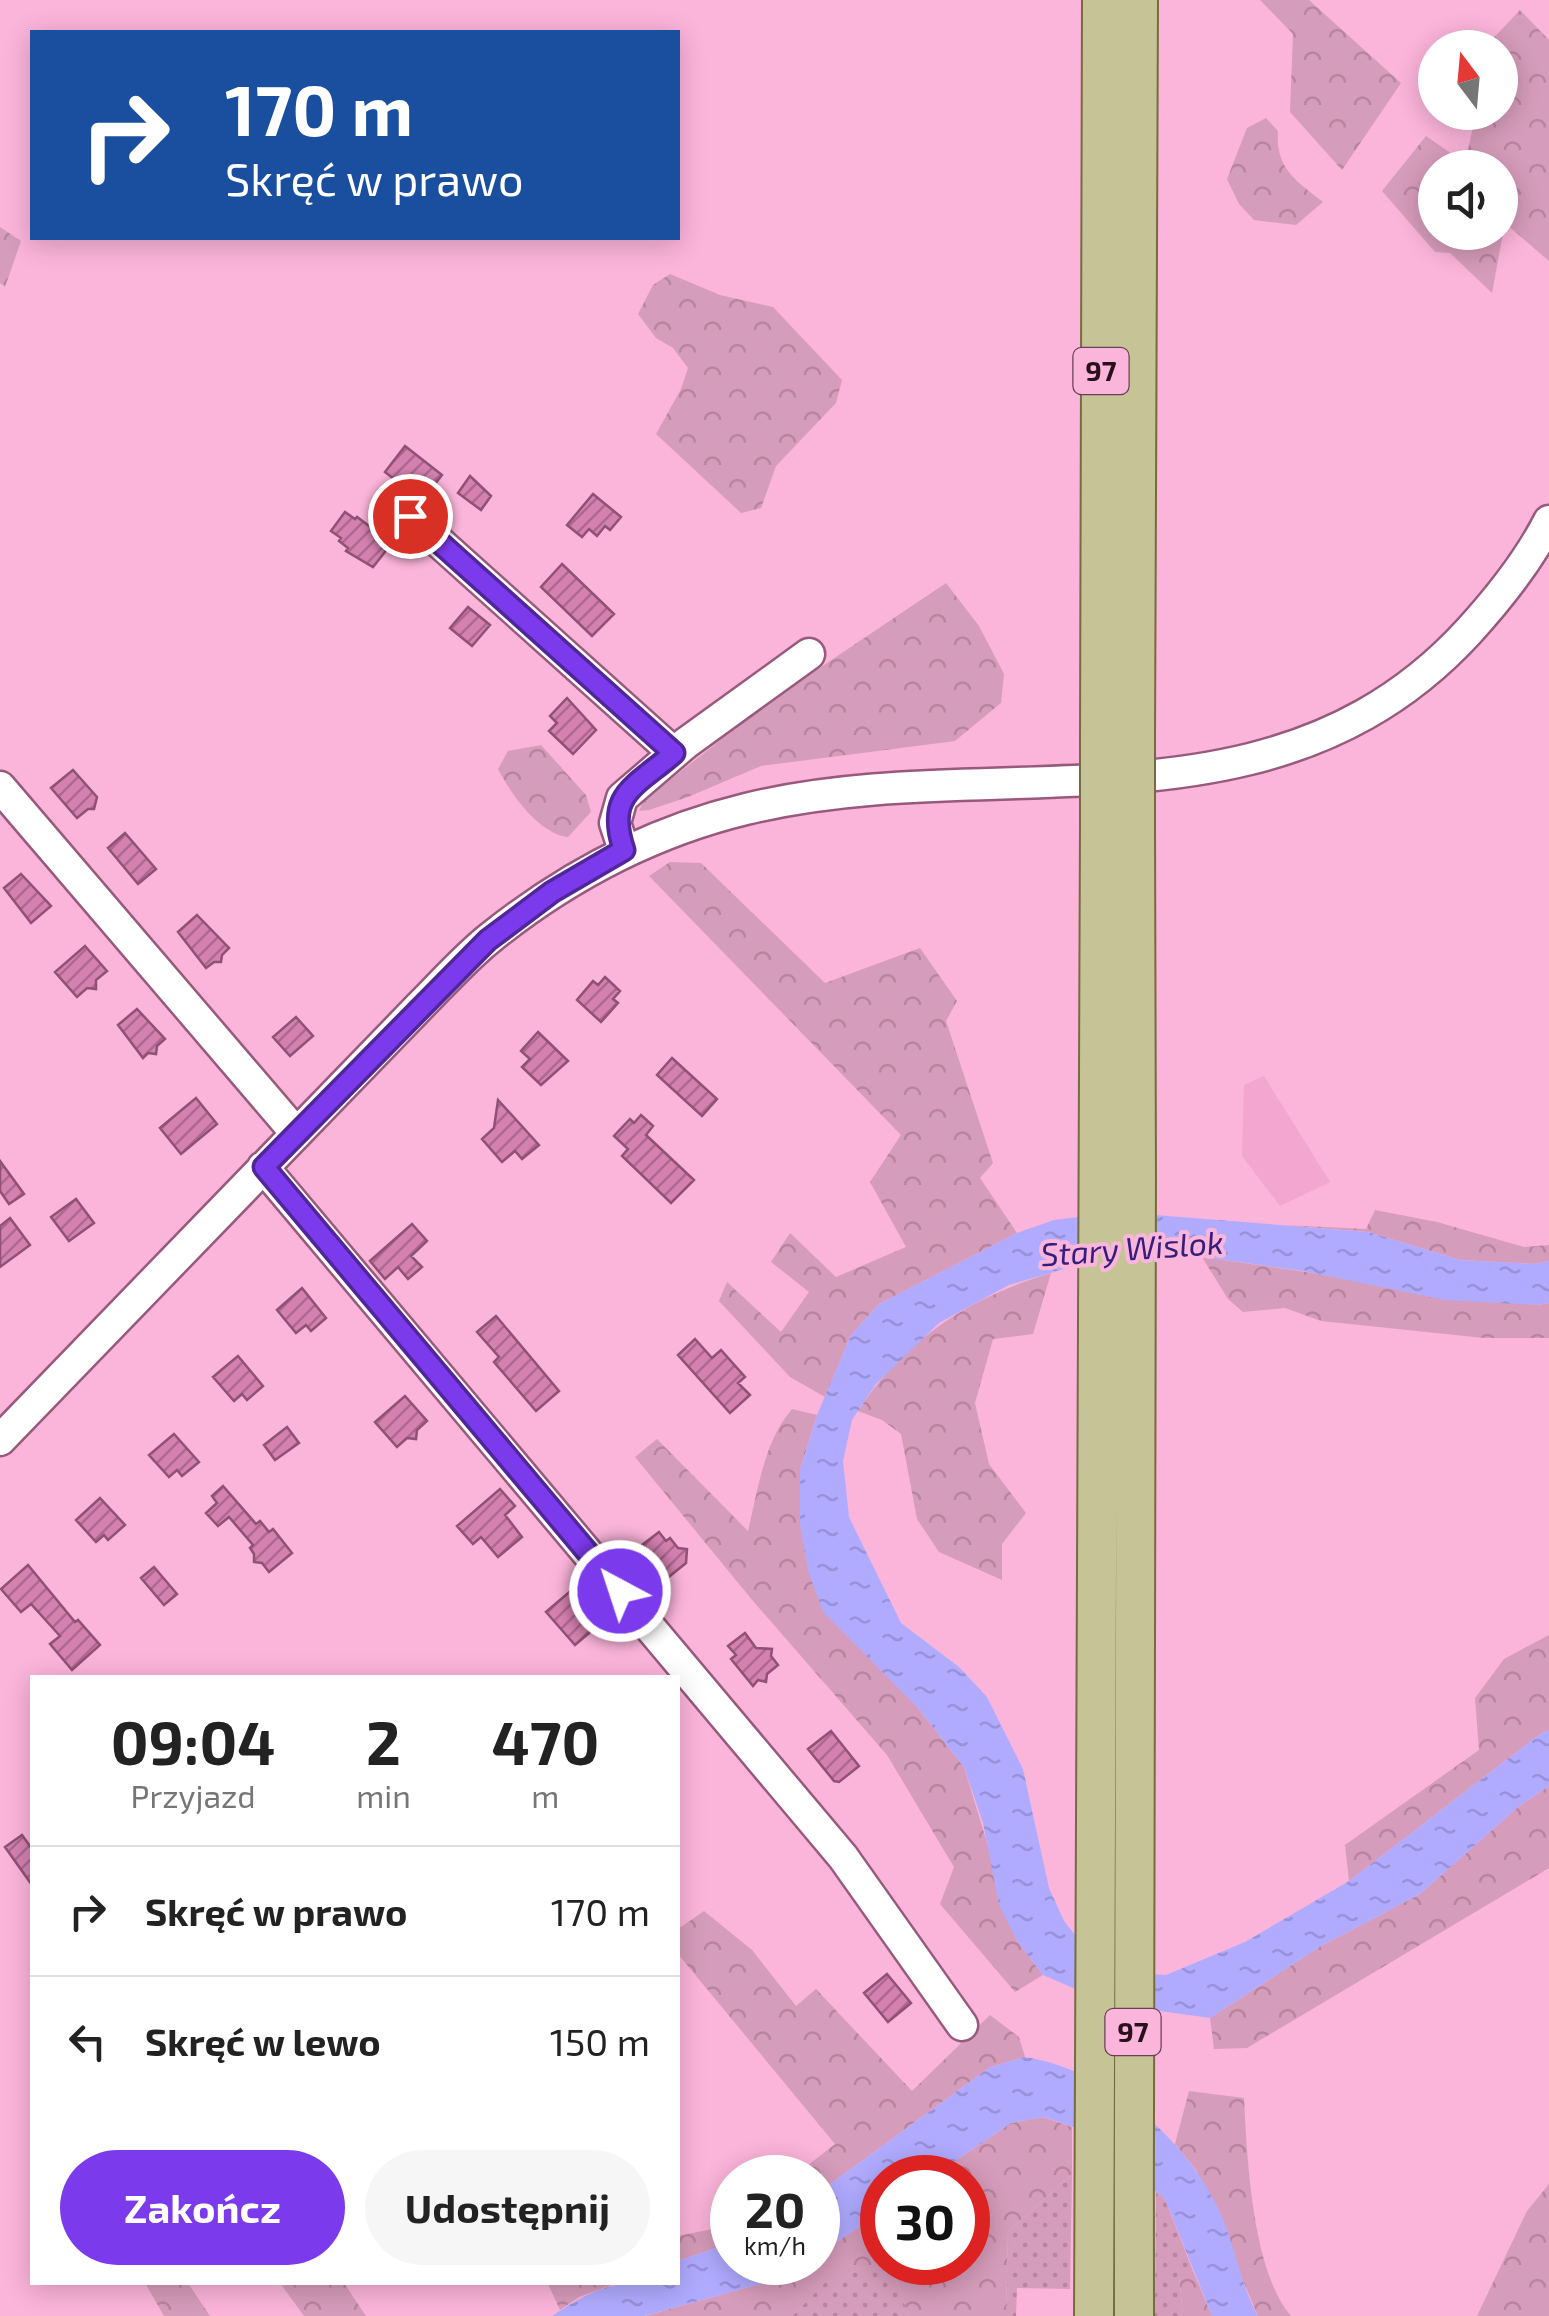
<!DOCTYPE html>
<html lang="pl">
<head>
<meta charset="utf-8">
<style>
  body { margin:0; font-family:"Exo 2",sans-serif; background:#f6f6f6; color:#222; height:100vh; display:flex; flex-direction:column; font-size:38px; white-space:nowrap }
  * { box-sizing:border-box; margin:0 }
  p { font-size:32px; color:#767676 }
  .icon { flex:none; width:55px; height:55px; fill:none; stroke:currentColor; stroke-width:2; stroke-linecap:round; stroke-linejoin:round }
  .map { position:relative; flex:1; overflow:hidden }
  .sheet { position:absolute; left:30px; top:1675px; width:650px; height:610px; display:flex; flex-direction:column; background:#fff; border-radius:0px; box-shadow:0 5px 25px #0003 }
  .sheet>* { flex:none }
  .banner { position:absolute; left:30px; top:30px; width:650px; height:210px; border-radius:0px; box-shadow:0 5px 25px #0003; background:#1a4fa0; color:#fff; overflow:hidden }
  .needle { width:65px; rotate:344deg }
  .tools { position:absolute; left:1418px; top:30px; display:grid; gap:20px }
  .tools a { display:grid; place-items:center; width:100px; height:100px; border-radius:50%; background:#fff; box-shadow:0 5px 25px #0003; font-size:50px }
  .speed { position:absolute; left:710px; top:2155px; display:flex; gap:20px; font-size:50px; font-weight:700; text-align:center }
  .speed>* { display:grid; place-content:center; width:130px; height:130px; border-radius:50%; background:#fff; box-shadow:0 5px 25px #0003; line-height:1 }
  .speed small { font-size:25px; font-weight:400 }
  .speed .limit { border:15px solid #d22; background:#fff; color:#111 }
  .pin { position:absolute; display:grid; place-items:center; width:85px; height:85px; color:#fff; margin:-42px; border:5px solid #fff; border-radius:50%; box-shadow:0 2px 10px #0007 }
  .me { position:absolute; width:110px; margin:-55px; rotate:320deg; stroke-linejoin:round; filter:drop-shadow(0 0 8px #0008) }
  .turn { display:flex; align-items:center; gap:35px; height:210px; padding:0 30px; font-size:45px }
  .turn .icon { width:130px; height:130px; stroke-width:2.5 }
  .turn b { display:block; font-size:70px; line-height:85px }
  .eta { display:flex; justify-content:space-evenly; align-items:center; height:170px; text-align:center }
  .eta b { font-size:60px; font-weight:700; line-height:70px }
  .cta { display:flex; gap:20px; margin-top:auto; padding:20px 30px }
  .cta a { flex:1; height:115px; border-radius:60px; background:#7c3aed; color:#fff; font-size:40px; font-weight:700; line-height:115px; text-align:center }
  .cta a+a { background:#f6f6f6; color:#222 }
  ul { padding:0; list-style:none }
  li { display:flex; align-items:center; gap:30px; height:130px; padding:0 30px; border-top:2px solid #e0e0e0 }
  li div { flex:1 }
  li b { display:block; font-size:38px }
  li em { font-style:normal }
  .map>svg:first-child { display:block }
  .built { fill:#f3a6cf }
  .grass { fill:url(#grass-dots) }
  .forest { fill:url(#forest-crowns); fill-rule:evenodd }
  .water { fill:url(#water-ripples) }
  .building { fill:url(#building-hatch); stroke:#8f5174; stroke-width:2.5 }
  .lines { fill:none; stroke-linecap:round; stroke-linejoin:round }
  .minor-casing { stroke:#97597c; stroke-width:35 }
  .major-casing { stroke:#766b40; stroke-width:42 }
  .minor { stroke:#fff; stroke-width:30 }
  .major { stroke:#c6c497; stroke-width:38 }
  .major-bridge-casing { stroke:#766b40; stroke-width:42; stroke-linecap:butt }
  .major-bridge { stroke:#c6c497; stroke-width:38 }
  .route-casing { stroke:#51269a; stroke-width:25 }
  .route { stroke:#7c3aed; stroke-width:18 }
  .labels { text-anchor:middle; stroke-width:8; stroke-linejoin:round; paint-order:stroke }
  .shield { fill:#fbb4da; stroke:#684156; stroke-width:2.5 }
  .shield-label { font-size:28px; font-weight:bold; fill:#29101e }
  .water-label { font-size:32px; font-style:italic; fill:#341d7b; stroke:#fbb4da }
</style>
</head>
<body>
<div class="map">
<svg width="1549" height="2316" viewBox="0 0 1549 2316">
  <defs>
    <pattern id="grass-dots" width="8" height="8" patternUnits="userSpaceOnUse" patternTransform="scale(2.5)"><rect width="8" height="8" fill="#d69cbb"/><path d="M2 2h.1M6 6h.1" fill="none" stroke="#b885a0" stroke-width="1.8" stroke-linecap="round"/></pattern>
    <pattern id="forest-crowns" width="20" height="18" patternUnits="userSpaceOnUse" patternTransform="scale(2.5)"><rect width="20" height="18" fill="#d69cbb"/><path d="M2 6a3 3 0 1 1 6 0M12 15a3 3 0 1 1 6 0" fill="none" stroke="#b885a0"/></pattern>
    <pattern id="water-ripples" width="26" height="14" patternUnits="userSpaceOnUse" patternTransform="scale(2.5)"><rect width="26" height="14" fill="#b0abff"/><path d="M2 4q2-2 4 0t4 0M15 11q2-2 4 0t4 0" fill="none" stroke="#9792da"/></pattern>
    <pattern id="building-hatch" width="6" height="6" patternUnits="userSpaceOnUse" patternTransform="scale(2.5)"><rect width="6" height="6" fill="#d581b0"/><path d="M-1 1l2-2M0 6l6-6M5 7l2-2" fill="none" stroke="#ad688f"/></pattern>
  </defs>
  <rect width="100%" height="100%" fill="#fbb4da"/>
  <path class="built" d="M1264,1076L1330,1182L1280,1206L1242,1156L1244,1085Z"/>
  <path class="grass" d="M1072,2174L1070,2289L1017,2288L1016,2316H1006L1008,2232Z
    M1156,2191L1165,2199L1193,2271L1179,2276L1183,2316H1155Z
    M882,2261L890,2263L909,2316H792L824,2283Z"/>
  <path class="forest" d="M1260,0H1309L1401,83L1342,170L1290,112L1293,34Z
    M1520,10L1549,40V261L1505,223L1492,293L1450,253L1435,252L1382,191L1426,136L1465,163L1476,113L1500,112V48L1485,47ZM1435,168H1500V232H1435Z
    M1266,118L1278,131C1275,168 1296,181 1323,202L1296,225L1254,220L1239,204L1227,179L1247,128Z
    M0,227L21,241L5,287L0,283Z
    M670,274L720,295L773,307L842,380L836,403L776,466L761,508L741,513L656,434L681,389L688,368L673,348L656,338L638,314L653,285Z
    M946,583L979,626L1004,674L1001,703L955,741L761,766L688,797L649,810L639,811L643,801L769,702Z
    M541,745L586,795L591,812L568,837C539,834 511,794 498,769L508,751Z
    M670,862L701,863L825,983L920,948L957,1001L946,1021L993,1163L980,1178L1017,1233L879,1304L851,1335L825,1397L790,1377L719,1301L727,1282L781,1332L809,1292L771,1262L790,1233L836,1277L906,1247L870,1182L901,1135L649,876Z
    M1375,1210L1437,1222L1524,1247L1549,1245V1261L1534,1264L1460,1260L1368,1232L1282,1225L1366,1229Z
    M1202,1257L1537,1305L1549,1303V1338H1484L1321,1321L1285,1308L1243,1312L1228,1299Z
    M1051,1273L1033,1334L993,1339L975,1403L989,1464L1026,1513L1002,1544V1580L939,1552L917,1519L901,1434L882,1420L858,1411C905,1339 970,1297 1051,1273Z
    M792,1409L817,1415L800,1470L917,1707L964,1767L1017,1941L1043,1975L1015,1992L940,1904L954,1867L887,1755L753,1601L635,1457L657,1439L748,1531C758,1490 764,1441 792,1409Z
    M1549,1635V1730L1540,1734L1349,1881L1345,1845L1479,1750L1475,1698L1504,1659Z
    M1549,1786V1868L1247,2048L1214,2049L1210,2018L1321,1946L1420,1894L1518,1807Z
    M704,1911L752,1950L796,2006L816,1989L912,2091L990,2015L1019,2037L1025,2057L990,2067L818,2193V2178L793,2177L835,2144L678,1954V1929Z
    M1189,2091L1244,2098C1247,2157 1252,2271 1291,2316H1258L1196,2170L1175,2144Z
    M1043,2117L1072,2127V2174L1008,2232L1006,2316H909L890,2263L968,2262V2178L932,2177L1011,2123Z
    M1549,2184V2316H1477L1527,2211Z
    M882,2212V2261L825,2283L792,2316H645L777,2279L804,2263L818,2262V2254Z
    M732,2225V2242L678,2261V2236Z
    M1193,2271L1212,2316H1183L1179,2275Z
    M551,2282L617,2283L579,2297L560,2310L548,2284Z
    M145,2283H188L210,2316H164Z
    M280,2283H344L366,2316H304Z"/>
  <path class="water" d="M1117,1212L1368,1232L1460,1260L1534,1264L1549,1261V1303L1537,1305L1445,1300L1303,1271L1202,1257L1081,1264L1009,1285L939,1323L876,1384L852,1420L843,1461L849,1517L901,1623L959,1667L987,1697L1023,1769L1049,1888L1064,1921L1079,1940L1124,1973L1166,1975L1245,1942L1349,1881L1540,1734L1549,1730V1786L1518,1807L1420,1894L1321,1946L1210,2018L1110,2004L1043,1975L1017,1941L999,1905L983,1823L964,1767L917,1707L823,1612L808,1570L800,1525V1470L817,1415L851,1335L879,1304L1017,1233L1054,1220Z
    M1025,2057C1104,2069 1184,2136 1218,2208C1235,2243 1239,2282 1258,2316H1212L1165,2199L1082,2130L1044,2117L1011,2123L932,2177L882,2178V2212L818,2254V2193L990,2067Z
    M732,2242V2262L804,2263L778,2279L644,2316H552C604,2282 616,2282 678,2282V2261Z"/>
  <path class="building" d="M405,446L442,475L422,501L385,472Z
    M470,476L491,496L481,510L458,493Z
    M593,494L621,517L610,530L605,526L597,536L589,529L582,537L567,525Z
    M345,512L355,519L357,517L392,543L373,567L346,551L348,548L339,541L341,538L331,531Z
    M562,564L614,614L592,636L541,587Z
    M468,607L490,625L472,646L450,628Z
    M567,698L596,730L573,754L549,731L557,723L550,716Z
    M73,770L97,797L94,809H88L77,818L51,788Z
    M125,833L156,869L138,884L108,848Z
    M21,874L51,906L31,923L4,888Z
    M197,915L229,948L222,955L221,962H214L206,968L178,932Z
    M85,946L107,971L96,980V989L87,988L77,997L55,972Z
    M605,977L620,991L613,999L618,1003L601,1022L577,1000L593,981L598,985Z
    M137,1009L165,1039L157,1046L156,1054L148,1053L143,1058L118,1025Z
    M296,1017L313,1036L290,1056L273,1037Z
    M538,1032L568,1061L541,1085L522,1067L530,1059L521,1051Z
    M672,1058L717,1099L702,1116L657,1075Z
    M196,1098L217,1124L181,1154L160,1128Z
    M498,1100L539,1145L522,1159L515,1151L502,1162L482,1139L494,1128Z
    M641,1115L653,1126L646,1135L694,1180L671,1203L622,1156L628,1149L614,1136L630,1119L634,1123Z
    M0,1161L24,1194L9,1204L0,1191Z
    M76,1199L94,1223L69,1241L51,1217Z
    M10,1218L30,1245L0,1267V1226Z
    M412,1224L427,1241L411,1256L422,1267L408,1279L398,1267L385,1279L370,1261Z
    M302,1288L326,1318L311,1331L306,1325L296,1333L277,1310Z
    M496,1316L559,1391L536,1411L494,1362L499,1357L477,1332Z
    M695,1339L712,1358L721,1350L745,1377L738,1383L750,1395L730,1413L678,1355Z
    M238,1356L263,1386L247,1400L242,1394L234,1401L213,1377Z
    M405,1396L427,1421L417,1430L416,1439L407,1438L397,1447L375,1422Z
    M287,1427L299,1443L275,1460L264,1445Z
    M174,1434L199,1462L182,1476L177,1470L169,1477L149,1455Z
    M223,1486L256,1524L260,1521L269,1532L273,1529L292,1553L269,1572L262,1563L254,1562V1554L250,1548L253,1545L229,1517L218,1526L206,1513L217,1503L212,1496Z
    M500,1489L515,1506L505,1515L522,1537L498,1557L481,1537L473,1544L457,1526Z
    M100,1498L125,1525L108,1540L104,1535L96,1542L76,1520Z
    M659,1532L666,1541L670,1538L678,1548L687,1549L686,1563L665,1580L647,1557L650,1554L642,1545Z
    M28,1565L75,1622L78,1620L100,1645L72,1670L50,1644L60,1636L31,1604L21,1612L1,1589Z
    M154,1567L177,1594L164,1605L141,1578Z
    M574,1588L602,1622L575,1645L546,1612Z
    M745,1633L756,1648L772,1649L771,1656L778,1665L767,1674L766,1682L758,1680L753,1686L731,1659L736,1655L728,1646Z
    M831,1731L859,1766L839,1782L834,1781L808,1749Z
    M22,1835L32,1849V1885L5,1847Z
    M887,1974L911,2003L888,2022L864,1993Z"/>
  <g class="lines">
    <g class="minor-casing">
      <path id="minor" d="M410,516L674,753
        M0,787L296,1133
        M624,850L615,823L622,798L686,743L809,654
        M263,1167L843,1857L962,2025
        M0,1440L420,1006C443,983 465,958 490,938C566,877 651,832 746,809C995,748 1272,846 1469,631C1500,597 1528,562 1549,521"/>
    </g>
    <g class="major-casing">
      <path id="major" d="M1135,739L1138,0
        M1100,743L1102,0
        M1094,2316L1100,825
        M1134,2316C1133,1819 1138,1322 1135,825"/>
    </g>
    <use href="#minor" class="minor"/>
    <use href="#major" class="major"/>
    <g class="major-bridge-casing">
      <path id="major-bridge" d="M1135,739V825
        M1100,825V743"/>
    </g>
    <use href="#major-bridge" class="major-bridge"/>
  </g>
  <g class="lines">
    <g class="route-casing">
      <path id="route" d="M410,516L674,753C635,787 605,794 624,850L552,892L488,940L264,1167L620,1591"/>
    </g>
    <use href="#route" class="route"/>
  </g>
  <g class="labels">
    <g class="shield">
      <rect x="1073.5" y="348" width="55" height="46" rx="8"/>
      <rect x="1105.5" y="2009" width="55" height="46" rx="8"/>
    </g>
    <g class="shield-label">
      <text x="1101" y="381">97</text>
      <text x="1133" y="2042">97</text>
    </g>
    <g class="water-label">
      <text transform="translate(1132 1249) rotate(-4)" y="11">Stary Wislok</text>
    </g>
  </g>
</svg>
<div class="tools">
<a><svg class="needle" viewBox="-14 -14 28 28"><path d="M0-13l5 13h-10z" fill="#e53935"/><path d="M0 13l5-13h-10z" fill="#767676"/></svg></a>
<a><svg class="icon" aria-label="sound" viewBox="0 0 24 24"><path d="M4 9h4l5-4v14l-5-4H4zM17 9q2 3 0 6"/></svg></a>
</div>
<div class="speed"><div>20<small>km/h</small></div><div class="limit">30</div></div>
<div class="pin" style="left:410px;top:516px;background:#d93025"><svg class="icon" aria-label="arrive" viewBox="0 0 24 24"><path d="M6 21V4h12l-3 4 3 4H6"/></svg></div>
<svg class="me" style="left:620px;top:1591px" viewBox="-20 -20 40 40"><circle r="17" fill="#7c3aed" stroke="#fff" stroke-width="3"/><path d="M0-11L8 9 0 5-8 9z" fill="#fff"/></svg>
<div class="banner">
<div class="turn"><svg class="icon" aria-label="right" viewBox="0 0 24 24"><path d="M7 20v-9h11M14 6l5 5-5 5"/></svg><div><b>170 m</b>Skręć w prawo</div></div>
</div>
<section class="sheet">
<div class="eta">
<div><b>09:04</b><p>Przyjazd</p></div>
<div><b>2</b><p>min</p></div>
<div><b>470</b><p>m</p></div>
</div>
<ul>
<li><svg class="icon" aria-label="right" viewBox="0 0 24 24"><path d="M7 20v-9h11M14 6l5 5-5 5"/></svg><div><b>Skręć w prawo</b></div><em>170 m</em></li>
<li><svg class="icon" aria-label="left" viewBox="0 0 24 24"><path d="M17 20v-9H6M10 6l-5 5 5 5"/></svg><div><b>Skręć w lewo</b></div><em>150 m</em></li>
</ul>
<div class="cta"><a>Zakończ</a><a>Udostępnij</a></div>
</section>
</div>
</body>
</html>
